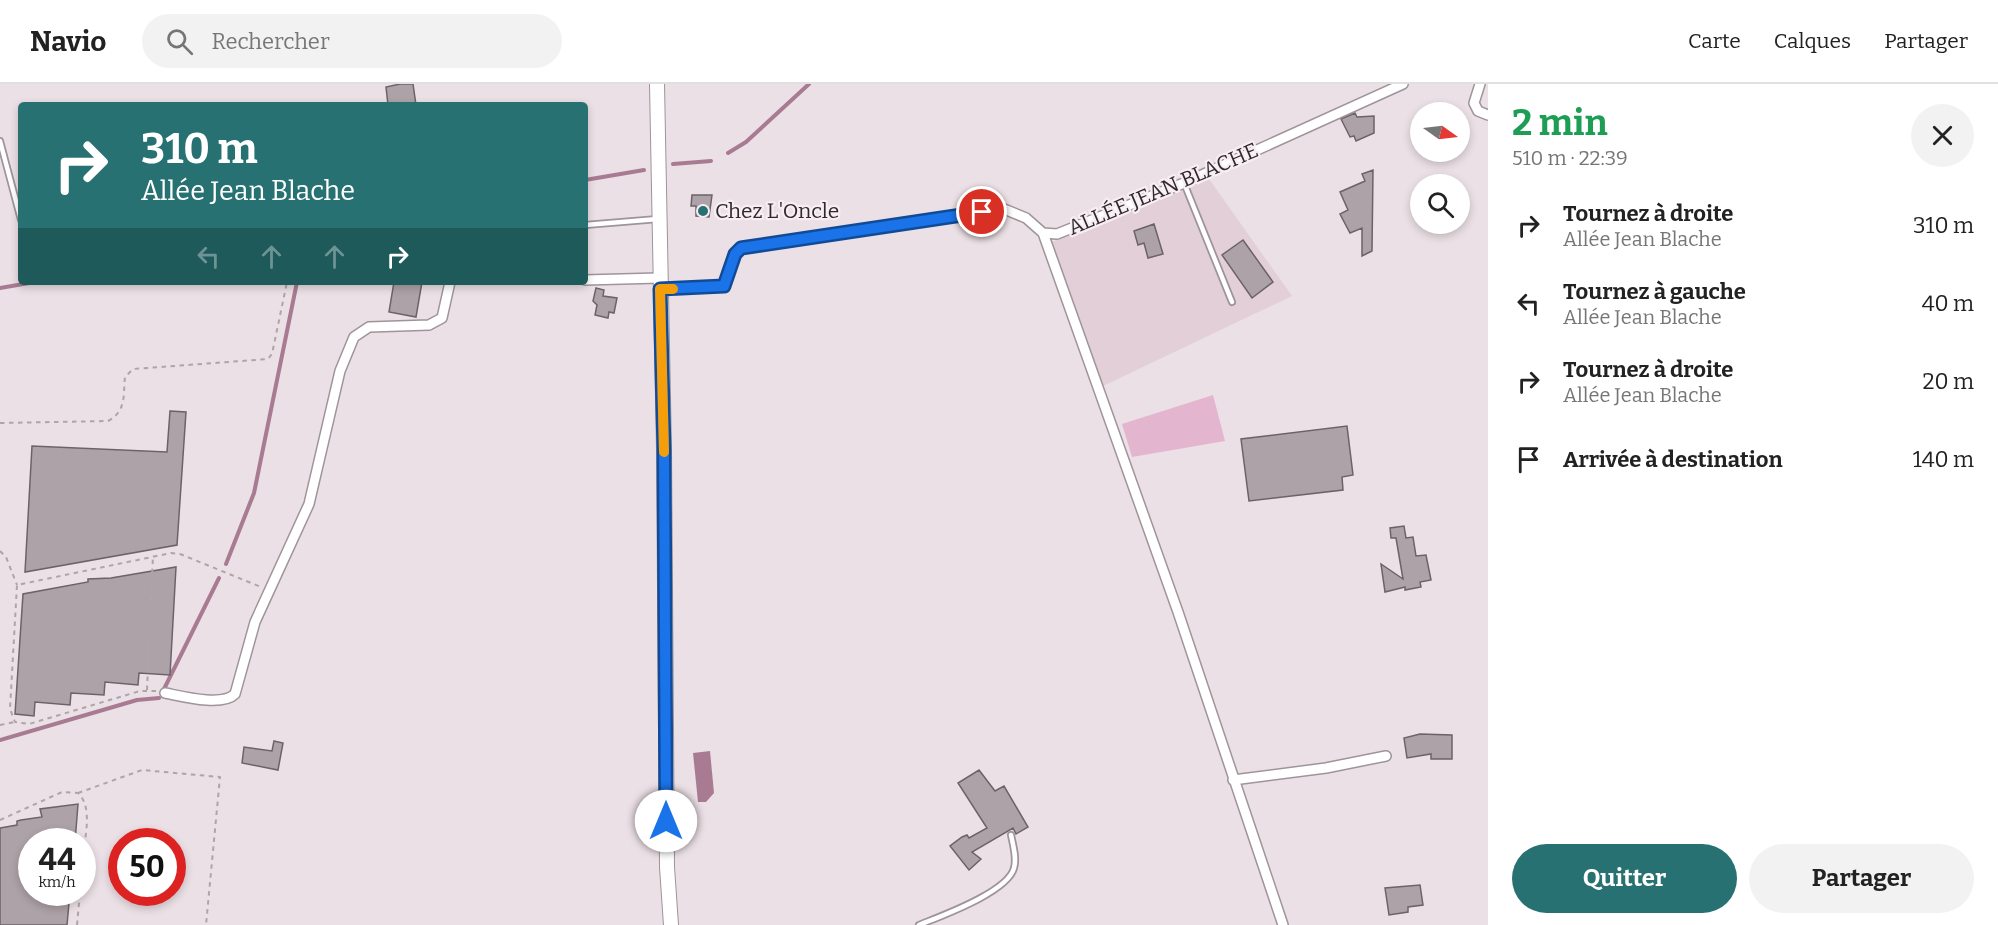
<!DOCTYPE html>
<html lang="fr">
<head>
<meta charset="utf-8">
<style>
  body { margin:0; font-family:Bitter,serif; background:#f2f2f2; color:#222; height:100vh; display:flex; flex-direction:column; font-size:22px; white-space:nowrap }
  * { box-sizing:border-box; margin:0 }
  p { font-size:20px; color:#767676 }
  .icon { flex:none; width:33px; height:33px; fill:none; stroke:currentColor; stroke-width:2; stroke-linecap:round; stroke-linejoin:round }
  .map { position:relative; flex:1; overflow:hidden }
  .details { display:flex; flex-direction:column; background:#fff; width:510px }
  .details>* { flex:none }
  .top-card { position:absolute; left:18px; top:18px; width:570px; height:183px; border-radius:6px; box-shadow:0 3px 9px #0003; background:#277172; color:#fff; overflow:hidden }
  .needle { width:39px; rotate:104deg }
  .buttons { position:absolute; left:1410px; top:18px; display:grid; gap:12px }
  .buttons a { display:grid; place-items:center; width:60px; height:60px; border-radius:50%; background:#fff; box-shadow:0 3px 9px #0003; font-size:30px }
  .speed { position:absolute; left:18px; top:744px; display:flex; gap:12px; font-size:30px; font-weight:700; text-align:center }
  .speed>* { display:grid; place-content:center; width:78px; height:78px; border-radius:50%; background:#fff; box-shadow:0 3px 9px #0003; line-height:1 }
  .speed small { font-size:15px; font-weight:400 }
  .speed .limit { border:9px solid #d22; background:#fff; color:#111 }
  .pin { position:absolute; display:grid; place-items:center; width:51px; height:51px; color:#fff; margin:-26px; border:3px solid #fff; border-radius:50%; box-shadow:0 2px 6px #0007 }
  .me { position:absolute; width:66px; margin:-33px; rotate:0deg; stroke-linejoin:round; filter:drop-shadow(0 0 4px #0008) }
  .turn { display:flex; align-items:center; gap:21px; height:126px; padding:0 24px; font-size:27px }
  .turn .icon { width:78px; height:78px; stroke-width:2.5 }
  .turn b { display:block; font-size:42px; line-height:51px }
  .lanes { display:flex; align-items:center; height:57px; padding:0 24px; background:#0003; justify-content:center; gap:30px; direction:ltr }
  .lanes .off { opacity:.35 }
  .round { display:grid; place-items:center; flex:none; width:63px; height:63px; border-radius:32px; background:#f2f2f2 }
  .headline { display:flex; align-items:center; justify-content:space-between; height:102px; padding:0 24px }
  h1 { font-size:36px; font-weight:700; line-height:45px; color:#1e9e55 }
  .action { display:flex; gap:12px; margin-top:auto; padding:12px 24px }
  .action a { flex:1; height:69px; border-radius:36px; background:#277172; color:#fff; font-size:24px; font-weight:700; line-height:69px; text-align:center }
  .action a+a { background:#f2f2f2; color:#222 }
  ul { padding:0; list-style:none }
  li { display:flex; align-items:center; gap:18px; height:78px; padding:0 24px }
  li div { flex:1 }
  li b { display:block; font-size:22px }
  li em { font-style:normal }
  header { display:flex; align-items:center; gap:36px; box-sizing:border-box; height:84px; padding:0 30px; background:#fff; border-bottom:2px solid #e0e0e0 }
  header strong { font-size:28px }
  nav { display:flex; gap:33px; margin-inline-start:auto; font-size:21px }
  .search { width:420px; height:54px; background:#f2f2f2; display:flex; align-items:center; gap:15px; box-sizing:border-box; padding:0 21px; border-radius:33px; color:#767676; font-size:22px }
  main { display:flex; flex:1; min-height:0 }
  .map>svg:first-child { display:block }
  .built { fill:#e2cfd8 }
  .green { fill:#e4b5ce }
  .water { fill:#a87b93 }
  .lines { fill:none; stroke-linecap:round; stroke-linejoin:round }
  .stream { stroke:#a87b93; stroke-width:4 }
  .building { fill:#ada2a7; stroke:#6c6367; stroke-width:1.5 }
  .lane-casing { stroke:#9e9499; stroke-width:8 }
  .street-casing { stroke:#9e9499; stroke-width:12 }
  .secondary-casing { stroke:#9e9499; stroke-width:16 }
  .path { stroke:#aea5a9; stroke-width:2; stroke-dasharray:4.5 4.5; stroke-linecap:butt }
  .lane { stroke:#fff; stroke-width:4.5 }
  .street { stroke:#fff; stroke-width:9 }
  .secondary { stroke:#fff; stroke-width:14 }
  .route-casing { stroke:#114b97; stroke-width:15 }
  .route { stroke:#1a73e8; stroke-width:10 }
  .slow { stroke:#f59e0b; stroke-width:10 }
  .poi-dot { fill:#277172; stroke:#f8edf3; stroke-width:2 }
  .labels { text-anchor:middle; stroke-width:4.5; stroke-linejoin:round; paint-order:stroke }
  .street-label { font-size:21px; fill:#2e2a2c; stroke:#f8edf3 }
  .poi-label { font-size:21px; fill:#2e2a2c; stroke:#f8edf3; text-anchor:start }
</style>
</head>
<body>
<header>
<strong>Navio</strong>
<div class="search"><svg class="icon" aria-label="search" viewBox="0 0 24 24"><circle cx="10" cy="10" r="6"/><path d="M15 15l6 6"/></svg>Rechercher</div>
<nav><a>Carte</a><a>Calques</a><a>Partager</a></nav>
</header>
<main>
<div class="map">
<svg width="1488" height="841" viewBox="0 0 1488 841">
  <rect width="100%" height="100%" fill="#ebe0e5"/>
  <path class="built" d="M1209,95L1292,212L1103,302L1052,158Z"/>
  <path class="green" d="M1213,311L1225,357L1132,373L1122,340Z"/>
  <path class="water" d="M710,667L714,709L706,718H698L693,669Z"/>
  <g class="lines">
    <path class="stream" d="M728,69L746,58L809,0
      M673,80L711,77
      M585,96L644,86
      M0,204L35,198
      M226,480L254,409L297,198
      M164,605L219,494
      M0,656L137,616L159,614"/>
  </g>
  <path class="building" d="M400,0H413L416,21H388L386,3Z
    M1355,29L1357,33L1374,32V49L1356,57L1354,52L1350,53L1341,35Z
    M1373,86L1372,167L1362,172V144L1350,149L1340,130L1348,126L1340,108L1365,97L1362,90Z
    M692,111H712L709,133L696,132V122H691Z
    M1154,140L1163,170L1148,174L1144,159L1138,161L1134,147Z
    M1243,156L1273,198L1252,214L1222,171Z
    M394,198H422L416,233L389,228Z
    M596,204L604,206L603,212L617,214L614,229L609,228L608,234L595,231L597,221L593,217Z
    M170,327L186,328L177,461L25,488L32,362L167,368Z
    M1347,342L1353,391L1342,393L1343,406L1249,417L1241,355Z
    M1404,442L1406,454L1413,453L1416,472L1426,471L1431,496L1420,498L1421,503L1405,506V503L1385,508L1381,480L1403,495L1396,454H1391L1390,444Z
    M176,483L170,591L139,589L138,601L105,598L104,611L71,609L70,621L35,618L34,632L15,630L23,510L88,498V495L111,494Z
    M1420,650L1452,651V675H1431V670L1407,674L1404,654Z
    M274,657L283,659L278,686L242,679L244,663L272,667Z
    M979,686L995,707L1004,702L1028,743L1016,750L1013,744L972,768L981,775L969,786L950,762L962,753L967,751L969,754L987,744L958,699Z
    M78,720L75,758H32V808H70L67,841H0V744L17,741V737L21,736L42,733L40,725Z
    M1420,801L1423,821L1408,823V828L1389,831L1385,804Z"/>
  <g class="lines">
    <g class="lane-casing">
      <path id="lane" d="M0,57L21,136
        M1184,99L1232,218
        M585,141L658,135
        M919,841C941,832 1008,808 1014,784C1017,774 1013,761 1011,751"/>
    </g>
    <g class="street-casing">
      <path id="street" d="M1480,0L1474,19L1478,27L1488,31
        M1043,149L1178,528L1283,841
        M585,196L659,194
        M660,205L724,202L734,170L741,164L1004,125L1026,134L1043,149L1057,150L1184,99L1403,0
        M165,609C181,612 222,623 235,610L255,538L309,420L340,287L354,253L369,243L429,241L442,234L450,198
        M1233,696L1326,684L1386,672"/>
    </g>
    <g class="secondary-casing">
      <path id="secondary" d="M657,0L664,366L667,783L671,841"/>
    </g>
    <path class="path" d="M0,339L108,337C127,327 123,310 125,293L133,285L268,275L272,270L287,198
      M0,467L6,473L17,501
      M147,606L153,471
      M156,607H140L29,640L15,638L10,625L17,501L171,469L180,470L261,503
      M0,641L15,638
      M78,709L142,686L220,693L206,841
      M0,736L62,708L78,709C94,724 84,757 82,776
      M77,841L80,808"/>
    <use href="#lane" class="lane"/>
    <use href="#street" class="street"/>
    <use href="#secondary" class="secondary"/>
  </g>
  <g class="lines">
    <g class="route-casing">
      <path id="route" d="M666,737L664,366L660,205L724,202L735,170L741,164L982,128"/>
    </g>
    <use href="#route" class="route"/>
    <path class="slow" d="M664,368L660,205H673"/>
  </g>
  <circle class="poi-dot" cx="703" cy="127" r="6"/>
  <g class="labels">
    <g class="street-label">
      <text transform="translate(1163 105) rotate(-23)" y="7">ALLÉE JEAN BLACHE</text>
    </g>
    <g class="poi-label">
      <text x="715" y="134">Chez L'Oncle</text>
    </g>
  </g>
</svg>
<div class="buttons">
<a><svg class="needle" viewBox="-14 -14 28 28"><path d="M0-13l5 13h-10z" fill="#e53935"/><path d="M0 13l5-13h-10z" fill="#767676"/></svg></a>
<a><svg class="icon" aria-label="search" viewBox="0 0 24 24"><circle cx="10" cy="10" r="6"/><path d="M15 15l6 6"/></svg></a>
</div>
<div class="speed"><div>44<small>km/h</small></div><div class="limit">50</div></div>
<div class="pin" style="left:982px;top:128px;background:#d93025"><svg class="icon" aria-label="arrive" viewBox="0 0 24 24"><path d="M6 21V4h12l-3 4 3 4H6"/></svg></div>
<svg class="me" style="left:666px;top:737px" viewBox="-20 -20 40 40"><circle r="19" fill="#fff"/><path d="M0-13L10 11 0 6-10 11z" fill="#1a73e8"/></svg>
<div class="top-card">
<div class="turn"><svg class="icon" aria-label="right" viewBox="0 0 24 24"><path d="M7 20v-9h11M14 6l5 5-5 5"/></svg><div><b>310 m</b>Allée Jean Blache</div></div>
<div class="lanes"><svg class="icon off" aria-label="left" viewBox="0 0 24 24"><path d="M17 20v-9H6M10 6l-5 5 5 5"/></svg><svg class="icon off" aria-label="ahead" viewBox="0 0 24 24"><path d="M12 20V5M6 11l6-6 6 6"/></svg><svg class="icon off" aria-label="ahead" viewBox="0 0 24 24"><path d="M12 20V5M6 11l6-6 6 6"/></svg><svg class="icon" aria-label="right" viewBox="0 0 24 24"><path d="M7 20v-9h11M14 6l5 5-5 5"/></svg></div>
</div>
</div>
<section class="details">
<div class="headline"><div><h1>2 min</h1><p>510 m · 22:39</p></div><a class="round"><svg class="icon" aria-label="close" viewBox="0 0 24 24"><path d="M6 6l12 12M18 6L6 18"/></svg></a></div>
<ul>
<li><svg class="icon" aria-label="right" viewBox="0 0 24 24"><path d="M7 20v-9h11M14 6l5 5-5 5"/></svg><div><b>Tournez à droite</b><p>Allée Jean Blache</p></div><em>310 m</em></li>
<li><svg class="icon" aria-label="left" viewBox="0 0 24 24"><path d="M17 20v-9H6M10 6l-5 5 5 5"/></svg><div><b>Tournez à gauche</b><p>Allée Jean Blache</p></div><em>40 m</em></li>
<li><svg class="icon" aria-label="right" viewBox="0 0 24 24"><path d="M7 20v-9h11M14 6l5 5-5 5"/></svg><div><b>Tournez à droite</b><p>Allée Jean Blache</p></div><em>20 m</em></li>
<li><svg class="icon" aria-label="arrive" viewBox="0 0 24 24"><path d="M6 21V4h12l-3 4 3 4H6"/></svg><div><b>Arrivée à destination</b></div><em>140 m</em></li>
</ul>
<div class="action"><a>Quitter</a><a>Partager</a></div>
</section>
</main>
</body>
</html>
